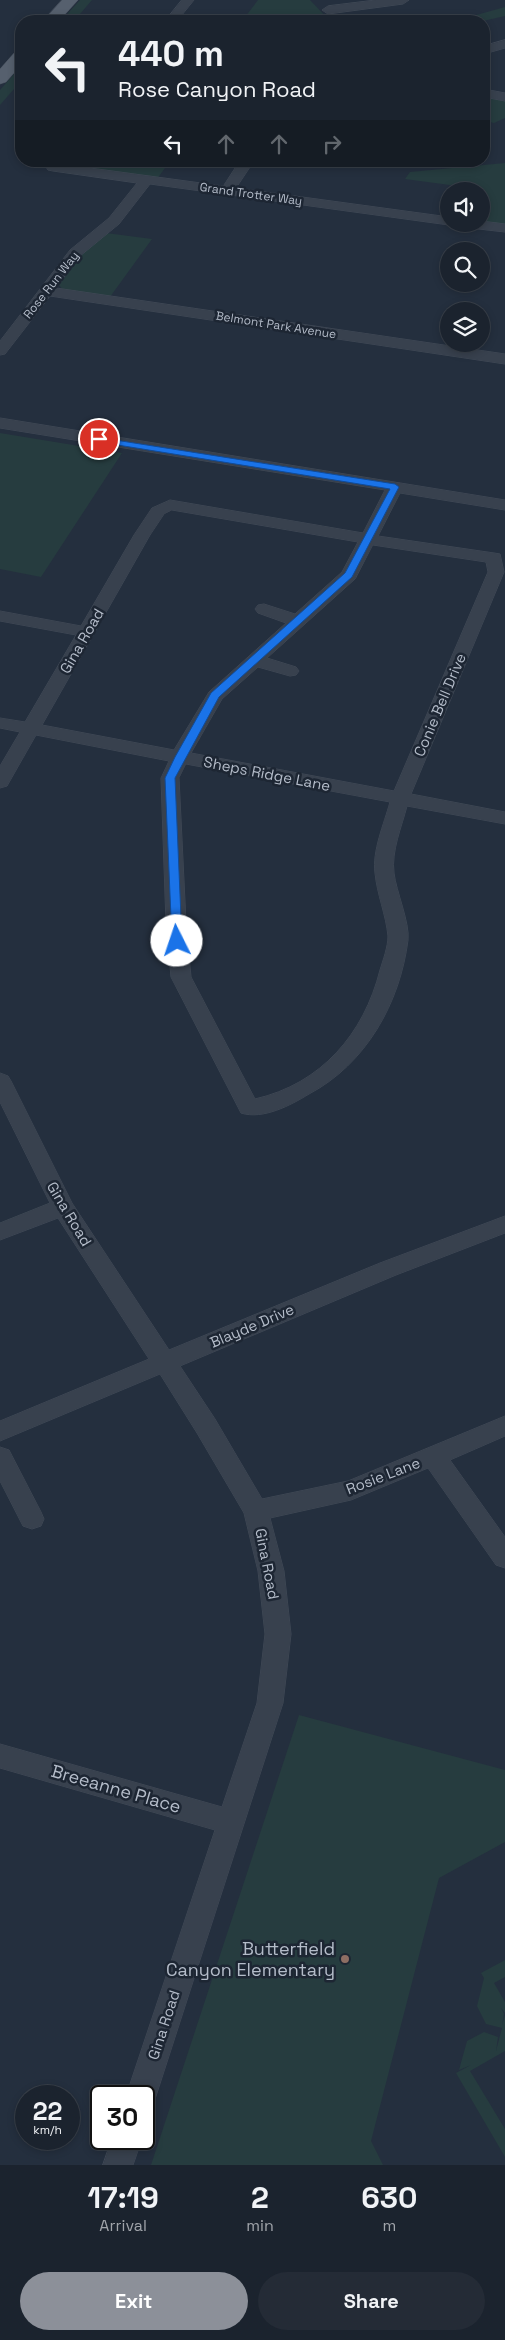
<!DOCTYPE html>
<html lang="en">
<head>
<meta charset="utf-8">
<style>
  body { margin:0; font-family:"Space Grotesk",sans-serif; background:#242b36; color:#f1f3f6; height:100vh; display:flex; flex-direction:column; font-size:19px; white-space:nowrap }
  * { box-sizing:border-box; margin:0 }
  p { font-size:16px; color:#a0a4aa }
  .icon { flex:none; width:28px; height:28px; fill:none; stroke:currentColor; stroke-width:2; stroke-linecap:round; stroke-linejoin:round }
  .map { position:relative; height:2165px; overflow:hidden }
  .side { display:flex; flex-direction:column; background:#1b232e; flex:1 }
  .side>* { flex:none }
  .top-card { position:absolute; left:15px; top:15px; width:475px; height:152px; border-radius:20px; box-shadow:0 2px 8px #0003,0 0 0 1px #39404a; background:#1b232e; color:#f1f3f6; overflow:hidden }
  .controls { position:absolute; left:440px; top:182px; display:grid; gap:10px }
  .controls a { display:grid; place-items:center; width:50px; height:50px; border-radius:50%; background:#1b232e; box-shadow:0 2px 8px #0003,0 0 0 1px #39404a; font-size:25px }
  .speed { position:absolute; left:15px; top:2085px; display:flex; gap:10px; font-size:25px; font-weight:700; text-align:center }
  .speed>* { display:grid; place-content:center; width:65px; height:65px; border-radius:50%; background:#1b232e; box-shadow:0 2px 8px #0003,0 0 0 1px #39404a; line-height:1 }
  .speed small { font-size:12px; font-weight:400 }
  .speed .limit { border:2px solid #111; border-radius:8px; background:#fff; color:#111 }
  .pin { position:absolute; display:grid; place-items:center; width:42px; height:42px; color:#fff; margin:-21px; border:2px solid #fff; border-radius:50%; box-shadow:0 1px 5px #0007 }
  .me { position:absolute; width:55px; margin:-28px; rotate:356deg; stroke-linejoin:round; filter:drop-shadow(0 0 4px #0008) }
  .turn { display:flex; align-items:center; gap:18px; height:105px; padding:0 20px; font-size:22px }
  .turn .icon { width:65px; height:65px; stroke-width:2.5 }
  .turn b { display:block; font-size:35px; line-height:42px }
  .lanes { display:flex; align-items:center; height:48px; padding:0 20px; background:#0003; justify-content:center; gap:25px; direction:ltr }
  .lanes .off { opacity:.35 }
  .eta { display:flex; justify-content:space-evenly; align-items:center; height:85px; text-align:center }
  .eta b { font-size:30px; font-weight:700; line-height:35px }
  .button { display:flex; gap:10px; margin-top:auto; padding:10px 20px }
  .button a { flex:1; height:58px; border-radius:30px; background:#8c9099; color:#fff; font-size:20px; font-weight:700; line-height:58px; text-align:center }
  .button a+a { background:#242b36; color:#f1f3f6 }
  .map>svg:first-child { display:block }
  .green { fill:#263c3f }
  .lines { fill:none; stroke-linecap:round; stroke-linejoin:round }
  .minor-casing { stroke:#414a57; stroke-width:1 }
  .major-casing { stroke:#414a57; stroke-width:1 }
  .minor { fill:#38414e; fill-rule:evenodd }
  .major { fill:#56606e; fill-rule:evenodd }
  .route { fill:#1a73e8; stroke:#114b97 }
  .education-dot { fill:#8d6e63; stroke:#1d2633; stroke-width:2 }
  .labels { text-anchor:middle; stroke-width:5; stroke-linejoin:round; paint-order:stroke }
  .far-street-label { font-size:12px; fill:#b4bcc9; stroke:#1d2633 }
  .street-label { font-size:15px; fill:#b4bcc9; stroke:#1d2633 }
  .near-street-label { font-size:18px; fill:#b4bcc9; stroke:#1d2633 }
  .near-poi-label { font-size:18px; fill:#b4bcc9; stroke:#1d2633; text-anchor:end }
</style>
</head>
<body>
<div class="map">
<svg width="505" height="2165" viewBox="0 0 505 2165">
  <rect width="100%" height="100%" fill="#242f3e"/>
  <path class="green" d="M80,0H92L74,21H61Z
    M258,0H310L330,21H242Z
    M505,7V16L483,21H455Z
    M21,66V81L0,105V90Z
    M484,97L505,101V118L494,123L484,120Z
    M64,161H170L157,179L65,165Z
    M505,163V226L481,223L480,189L405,179L410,172Z
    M106,233L152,239L110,297L63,290L59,285L85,251Z
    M0,433L122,453L41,577L0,569Z
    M299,1715L505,1770V1842L439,1878L371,2141L383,2165H151Z
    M505,1960V1977L494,1983L505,2002V2013L501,2008L504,2014L502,2025L505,2015V2051L470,2071L505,2129V2157L456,2073L471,2065L459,2070L467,2041L484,2032L498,2037L496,2051L502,2028L486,2024L477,2006L484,1978L481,1973Z"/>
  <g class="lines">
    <g class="minor-casing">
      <path id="minor" d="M182,0H194L177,21H165Z
        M376,0H409L403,4L328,14L322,10L328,6Z
        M505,40V48L484,54V46Z
        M484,89L505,93V101L484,97Z
        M240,161H254L236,188L449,217V224H454L449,225L150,184L119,224L80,256L56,288L505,354V364L50,296L5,354L0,355V341L70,250L109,218L137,183L53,171L48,170L46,167L48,164L53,163L223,186Z
        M481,221L505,224V232L470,228L463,224H481Z
        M0,418L505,500V510L400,493L378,536L494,553L500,554L504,572L411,794L505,812V824L407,806C402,826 391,851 394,873C396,891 410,923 408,940C400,1003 366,1064 309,1094C291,1105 263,1120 241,1113L171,977L166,923L161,778L169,761L36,735L7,786L0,788V766L20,732L0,728V718L25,722L76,635L0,621V611L81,626L134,535L152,508L170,500L363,533L385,490L0,428ZM172,510L358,542L342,572L295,614L264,604L258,605L255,609L258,613L286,623L209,692L174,750L42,725L150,535L164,514ZM373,545L486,562L488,572L394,791L191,753L222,699L258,667L290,676L296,675L299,671L296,667L267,658L355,579ZM186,764L390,802C384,824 372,851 375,873C377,894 386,915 388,936C388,947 383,960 380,970C364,1034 321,1084 255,1099L191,977L186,923L179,778Z
        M0,1073L8,1076L11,1081L72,1203L169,1350L380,1263L505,1216V1233L396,1275L180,1366L215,1419L262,1499L348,1481L505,1416V1436L450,1460L505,1537V1568L496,1565L428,1468L351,1500L270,1518L284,1571L291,1634L283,1703L156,2096L152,2107L144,2110V2096H126L215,1830L0,1768V1744L222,1807L257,1703L265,1634L258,1571L244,1513L197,1433L160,1374L0,1441V1421L149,1359L58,1218L0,1240V1223L50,1203L0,1102Z
        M0,1447L9,1450L41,1512L44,1519L41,1526L32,1529L23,1526L0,1481Z
        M112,2139H142L133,2165H103Z"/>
    </g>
    <g class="major-casing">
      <path id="major" d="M62,0H78L59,21H43Z
        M21,50V65L6,82L0,84V69L15,52Z"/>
    </g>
    <use href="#minor" class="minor"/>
    <use href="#major" class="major"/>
  </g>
  <path class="route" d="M96,437L395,484L399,487L352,577L219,697L175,778L182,941L177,944L172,941L165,778L175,757L211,693L345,573L390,489L99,442L96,441Z"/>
  <circle class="education-dot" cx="345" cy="1959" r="5"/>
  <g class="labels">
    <g class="far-street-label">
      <text transform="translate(251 194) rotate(8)" y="4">Grand Trotter Way</text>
      <text transform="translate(51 285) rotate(-52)" y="4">Rose Run Way</text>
      <text transform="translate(276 325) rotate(9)" y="4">Belmont Park Avenue</text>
    </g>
    <g class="street-label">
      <text transform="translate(82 641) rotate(-60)" y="5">Gina Road</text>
      <text transform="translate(440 705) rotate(-67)" y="5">Conie Bell Drive</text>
      <text transform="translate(267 774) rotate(11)" y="5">Sheps Ridge Lane</text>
      <text transform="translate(69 1214) rotate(59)" y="5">Gina Road</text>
      <text transform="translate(252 1326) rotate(-23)" y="5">Blayde Drive</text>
      <text transform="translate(383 1476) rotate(-21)" y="5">Rosie Lane</text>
      <text transform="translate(267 1564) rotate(79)" y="5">Gina Road</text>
      <text transform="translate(164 2025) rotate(-72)" y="5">Gina Road</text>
    </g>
    <g class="near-street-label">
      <text transform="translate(116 1789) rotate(16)" y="6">Breeanne Place</text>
    </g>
    <g class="near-poi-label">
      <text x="335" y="1955">Butterfield<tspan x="335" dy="21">Canyon Elementary</tspan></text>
    </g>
  </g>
</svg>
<div class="controls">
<a><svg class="icon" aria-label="sound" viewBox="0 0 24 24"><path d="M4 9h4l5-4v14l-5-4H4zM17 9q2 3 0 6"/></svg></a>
<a><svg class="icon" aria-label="search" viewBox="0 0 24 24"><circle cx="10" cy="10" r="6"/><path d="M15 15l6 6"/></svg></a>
<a><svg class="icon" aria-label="layers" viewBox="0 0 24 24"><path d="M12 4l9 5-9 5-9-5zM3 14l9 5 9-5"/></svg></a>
</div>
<div class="speed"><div>22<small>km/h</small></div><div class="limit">30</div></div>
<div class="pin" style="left:99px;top:439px;background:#d93025"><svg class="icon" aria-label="arrive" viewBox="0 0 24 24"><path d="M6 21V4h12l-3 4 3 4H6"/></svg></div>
<svg class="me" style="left:177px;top:941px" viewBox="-20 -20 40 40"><circle r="19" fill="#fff"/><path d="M0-13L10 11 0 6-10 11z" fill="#1a73e8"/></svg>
<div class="top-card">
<div class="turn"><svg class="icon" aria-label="left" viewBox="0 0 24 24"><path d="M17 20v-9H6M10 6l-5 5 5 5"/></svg><div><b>440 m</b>Rose Canyon Road</div></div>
<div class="lanes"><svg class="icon" aria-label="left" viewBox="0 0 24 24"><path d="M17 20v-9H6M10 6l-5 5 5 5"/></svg><svg class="icon off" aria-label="ahead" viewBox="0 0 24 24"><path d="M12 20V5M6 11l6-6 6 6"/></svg><svg class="icon off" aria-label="ahead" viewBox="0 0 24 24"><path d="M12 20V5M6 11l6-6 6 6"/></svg><svg class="icon off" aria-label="right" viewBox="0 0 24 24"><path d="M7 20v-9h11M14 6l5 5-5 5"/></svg></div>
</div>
</div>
<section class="side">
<div class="eta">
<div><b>17:19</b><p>Arrival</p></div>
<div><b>2</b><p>min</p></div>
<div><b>630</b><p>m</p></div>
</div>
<div class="button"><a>Exit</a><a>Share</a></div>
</section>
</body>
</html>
